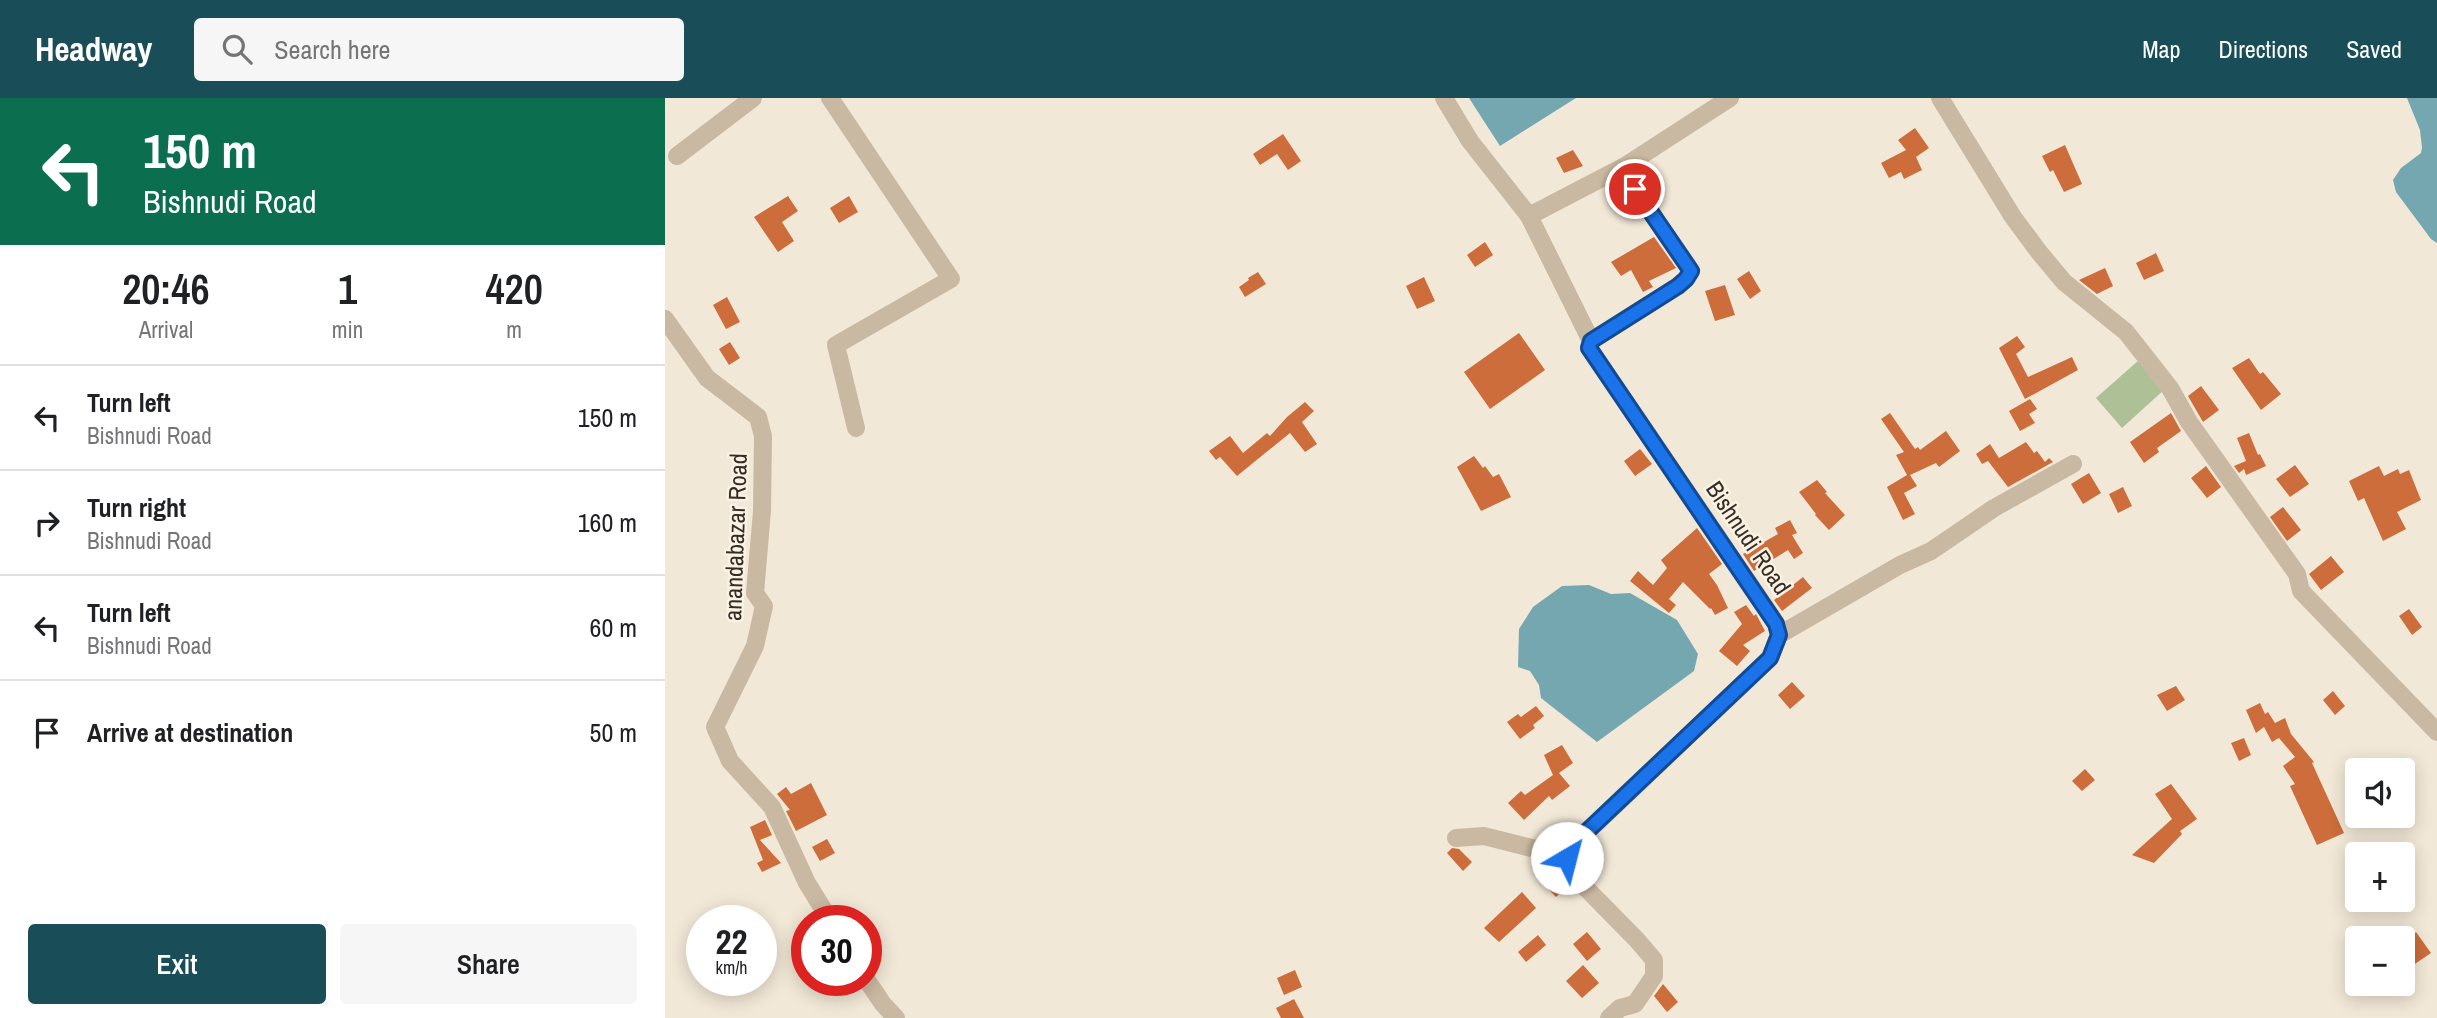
<!DOCTYPE html>
<html lang="en">
<head>
<meta charset="utf-8">
<style>
  body { margin:0; font-family:"Archivo Narrow",sans-serif; background:#f6f6f6; color:#202124; height:100vh; display:flex; flex-direction:column; font-size:26px; white-space:nowrap }
  * { box-sizing:border-box; margin:0 }
  p { font-size:23px; color:#757577 }
  .icon { flex:none; width:38px; height:38px; fill:none; stroke:currentColor; stroke-width:2; stroke-linecap:round; stroke-linejoin:round }
  .map { position:relative; flex:1; overflow:hidden }
  .drawer { display:flex; flex-direction:column; background:#fff; width:665px }
  .drawer>* { flex:none }
  .banner { background:#0b6e4f; color:#fff; overflow:hidden }
  .tools { position:absolute; left:1680px; top:660px; display:grid; gap:14px }
  .tools a { display:grid; place-items:center; width:70px; height:70px; border-radius:7px; background:#fff; box-shadow:0 4px 18px #0003; font-size:35px }
  .speed { position:absolute; left:21px; top:807px; display:flex; gap:14px; font-size:35px; font-weight:700; text-align:center }
  .speed>* { display:grid; place-content:center; width:91px; height:91px; border-radius:50%; background:#fff; box-shadow:0 4px 18px #0003; line-height:1 }
  .speed small { font-size:18px; font-weight:400 }
  .speed .limit { border:10px solid #d22; background:#fff; color:#111 }
  .pin { position:absolute; display:grid; place-items:center; width:60px; height:60px; color:#fff; margin:-30px; border:4px solid #fff; border-radius:50%; box-shadow:0 2px 7px #0007 }
  .me { position:absolute; width:77px; margin:-38px; rotate:37deg; stroke-linejoin:round; filter:drop-shadow(0 0 5px #0008) }
  .turn { display:flex; align-items:center; gap:24px; height:147px; padding:0 28px; font-size:32px }
  .turn .icon { width:91px; height:91px; stroke-width:2.5 }
  .turn b { display:block; font-size:49px; line-height:60px }
  .eta { display:flex; justify-content:space-evenly; align-items:center; height:119px; text-align:center }
  .eta b { font-size:42px; font-weight:600; line-height:49px }
  .primary-button { display:flex; gap:14px; margin-top:auto; padding:14px 28px }
  .primary-button a { flex:1; height:80px; border-radius:7px; background:#194d58; color:#fff; font-size:28px; font-weight:600; line-height:80px; text-align:center }
  .primary-button a+a { background:#f6f6f6; color:#202124 }
  ul { padding:0; list-style:none }
  li { display:flex; align-items:center; gap:21px; height:105px; padding:0 28px; border-top:2px solid #e0e0e0 }
  li div { flex:1 }
  li b { display:block; font-size:26px }
  li em { font-style:normal }
  header { display:flex; align-items:center; gap:42px; box-sizing:border-box; height:98px; padding:0 35px; background:#194d58; color:#fff }
  header strong { font-size:33px }
  nav { display:flex; gap:38px; margin-inline-start:auto; font-size:24px }
  .search { width:490px; height:63px; background:#f6f6f6; display:flex; align-items:center; gap:18px; box-sizing:border-box; padding:0 24px; border-radius:7px; color:#757577; font-size:26px }
  main { display:flex; flex:1; min-height:0 }
  .map>svg:first-child { display:block }
  .green { fill:#aec196 }
  .water { fill:#74a7b0 }
  .building { fill:#cc6d3b }
  .lines { fill:none; stroke-linecap:round; stroke-linejoin:round }
  .minor { stroke:#cab9a2; stroke-width:18 }
  .route-casing { stroke:#114b97; stroke-width:18 }
  .route { stroke:#1a73e8; stroke-width:12 }
  .labels { text-anchor:middle; stroke-width:5; stroke-linejoin:round; paint-order:stroke }
  .street-label { font-size:24px; fill:#352c25; stroke:#faf2e3 }
</style>
</head>
<body>
<header>
<strong>Headway</strong>
<div class="search"><svg class="icon" aria-label="search" viewBox="0 0 24 24"><circle cx="10" cy="10" r="6"/><path d="M15 15l6 6"/></svg>Search here</div>
<nav><a>Map</a><a>Directions</a><a>Saved</a></nav>
</header>
<main>
<section class="drawer">
<div class="banner">
<div class="turn"><svg class="icon" aria-label="left" viewBox="0 0 24 24"><path d="M17 20v-9H6M10 6l-5 5 5 5"/></svg><div><b>150 m</b>Bishnudi Road</div></div>
</div>
<div class="eta">
<div><b>20:46</b><p>Arrival</p></div>
<div><b>1</b><p>min</p></div>
<div><b>420</b><p>m</p></div>
</div>
<ul>
<li><svg class="icon" aria-label="left" viewBox="0 0 24 24"><path d="M17 20v-9H6M10 6l-5 5 5 5"/></svg><div><b>Turn left</b><p>Bishnudi Road</p></div><em>150 m</em></li>
<li><svg class="icon" aria-label="right" viewBox="0 0 24 24"><path d="M7 20v-9h11M14 6l5 5-5 5"/></svg><div><b>Turn right</b><p>Bishnudi Road</p></div><em>160 m</em></li>
<li><svg class="icon" aria-label="left" viewBox="0 0 24 24"><path d="M17 20v-9H6M10 6l-5 5 5 5"/></svg><div><b>Turn left</b><p>Bishnudi Road</p></div><em>60 m</em></li>
<li><svg class="icon" aria-label="arrive" viewBox="0 0 24 24"><path d="M6 21V4h12l-3 4 3 4H6"/></svg><div><b>Arrive at destination</b></div><em>50 m</em></li>
</ul>
<div class="primary-button"><a>Exit</a><a>Share</a></div>
</section>
<div class="map">
<svg width="1772" height="920" viewBox="0 0 1772 920">
  <rect width="100%" height="100%" fill="#f2e8d7"/>
  <path class="green" d="M1474,262L1500,291L1457,330L1431,300Z"/>
  <path class="water" d="M804,0H911L835,48Z
    M1742,0H1772V145L1766,141L1731,94L1728,82L1736,70L1756,55L1757,50L1755,32Z
    M924,487L946,496L965,495L1012,522L1033,556L1029,573L932,644L876,600L874,587L865,573L853,569L854,531L868,509L897,488Z"/>
  <path class="building" d="M1250,30L1264,50L1251,59L1257,72L1239,81L1236,74L1224,80L1216,65L1241,52L1233,42Z
    M618,36L636,63L623,72L612,56L595,67L588,56Z
    M1400,47L1417,86L1399,94L1388,72L1385,74L1377,58Z
    M908,52L918,68L899,75L891,60Z
    M123,98L133,113L117,124L129,143L113,154L89,119Z
    M184,98L193,114L174,125L165,110Z
    M989,139L1011,170L984,183L988,189L978,194L966,172L956,178L946,164Z
    M820,144L828,157L810,169L802,157Z
    M1491,155L1499,173L1479,182L1471,165Z
    M1440,170L1448,188L1432,196L1414,182Z
    M1084,173L1096,193L1085,201L1072,181Z
    M593,174L601,186L580,199L574,189L584,182L583,180Z
    M759,179L770,203L752,211L741,188Z
    M1060,187L1070,217L1050,223L1040,193Z
    M62,199L75,224L61,231L48,207Z
    M854,235L880,272L825,311L799,274Z
    M1352,238L1360,249L1351,256L1363,279L1407,259L1413,272L1360,301L1334,250Z
    M65,244L75,260L64,267L54,251Z
    M1584,260L1595,276L1598,274L1616,296L1596,312L1567,270Z
    M1536,288L1554,312L1538,324L1523,298Z
    M1365,301L1372,311L1364,316L1370,325L1355,333L1344,313Z
    M640,304L649,313L637,324L652,346L640,354L625,335L572,378L555,359L551,362L544,353L565,338L578,355L602,335L605,338L622,319Z
    M1225,315L1250,351L1253,349L1255,352L1281,333L1295,353L1274,369L1271,365L1245,377L1252,388L1239,395L1250,416L1238,422L1222,389L1242,377L1231,357L1239,354L1216,321Z
    M1506,315L1516,333L1492,350L1494,354L1479,365L1465,344Z
    M1584,335L1593,357L1595,356L1601,368L1581,377L1579,371L1574,375L1569,368L1581,363L1572,340Z
    M1361,344L1369,355L1372,353L1380,364L1384,360L1388,364L1343,389L1323,363L1317,366L1311,356L1325,346L1334,360Z
    M975,351L987,366L970,378L959,363Z
    M809,358L818,370L820,368L828,379L834,376L846,399L816,413L792,369Z
    M1630,367L1644,386L1625,399L1611,381Z
    M1541,368L1556,389L1542,400L1526,380Z
    M1714,368L1719,378L1733,371L1735,376L1744,372L1756,402L1732,414L1741,431L1718,443L1699,400L1693,403L1684,383Z
    M1424,375L1436,395L1418,406L1406,386Z
    M1152,382L1162,394L1160,395L1180,417L1164,432L1150,417L1151,416L1134,394Z
    M1458,389L1467,408L1453,415L1444,396Z
    M1618,409L1636,432L1622,443L1605,419Z
    M1125,422L1132,435L1127,437L1138,455L1129,461L1123,452L1089,473L1078,456L1113,436L1110,430Z
    M1032,430L1057,466L1044,476L1052,487L1063,510L1050,517L1046,510L1045,511L1018,484L1004,501L998,496L1011,507L1004,515L965,483L973,473L988,487L1002,470L996,462Z
    M1666,458L1679,474L1656,492L1644,476Z
    M1138,479L1147,490L1117,513L1109,502Z
    M1081,507L1089,518L1091,516L1100,533L1078,547L1085,553L1072,568L1054,553L1077,526L1069,514Z
    M1744,511L1757,529L1747,537L1734,518Z
    M1127,584L1140,598L1125,611L1113,597Z
    M1511,588L1520,602L1502,613L1492,597Z
    M1668,593L1680,608L1670,617L1658,602Z
    M1595,605L1600,616L1603,614L1610,625L1620,620L1626,636L1649,664L1647,665L1679,735L1652,747L1625,688L1630,686L1618,668L1630,659L1614,640L1607,644L1599,629L1591,635L1581,612Z
    M871,608L879,618L868,627L870,630L855,641L842,624L853,616L856,619Z
    M1579,640L1586,657L1574,663L1566,645Z
    M897,647L908,665L894,675L905,688L887,702L884,698L859,722L843,705L856,693L860,697L888,677L879,657Z
    M1420,671L1430,682L1417,693L1407,683Z
    M146,685L162,717L131,733L121,713L125,712L112,696L121,689L126,696Z
    M1506,686L1532,721L1515,733L1517,736L1489,765L1467,757L1507,721L1490,696Z
    M100,722L107,737L95,742L116,765L97,774L92,765L98,762L85,729Z
    M162,741L170,755L155,763L147,749Z
    M787,750L794,751L807,764L798,773L782,755Z
    M889,767L903,788L891,799L874,781Z
    M857,794L871,810L834,844L819,830Z
    M922,834L936,851L922,863L908,846Z
    M1751,834L1766,855L1738,874V844Z
    M873,837L881,847L861,864L853,854Z
    M918,867L934,885L917,900L901,883Z
    M630,872L637,889L619,897L612,880Z
    M998,886L1013,904L1002,914L989,898Z
    M629,901L639,920H616L611,910Z"/>
  <g class="lines">
    <path class="minor" d="M165,0L286,181L171,247L191,330
      M779,0L805,43L864,118L926,243
      M1275,0L1348,119L1374,154L1399,184L1461,234L1505,290L1524,324L1632,476L1636,493L1772,634
      M12,58L88,0
      M864,118L960,68
      M0,221L42,280L93,319L98,338L97,413L90,495L99,508L90,548L50,629L65,663L107,709L142,785L165,822
      M1114,537L1235,467L1266,453L1329,410L1408,366
      M791,740L819,738L902,759
      M201,881L218,906L231,920
      M944,920L955,910L970,906L989,878V862L972,842L907,776L903,769L904,751L1105,560L1114,537L1111,525L924,250L926,243L1013,188L1021,181L1026,173L970,91C962,84 959,78 960,68L1065,0"/>
  </g>
  <g class="lines">
    <g class="route-casing">
      <path id="route" d="M902,760L904,751L917,738L1105,560L1114,537L1111,526L924,250L926,243L1013,188L1021,181L1026,173L970,91"/>
    </g>
    <use href="#route" class="route"/>
  </g>
  <g class="labels">
    <g class="street-label">
      <text transform="translate(71 439) rotate(-88)" y="8">anandabazar Road</text>
      <text transform="translate(1083 440) rotate(56)" y="8">Bishnudi Road</text>
    </g>
  </g>
</svg>
<div class="tools">
<a><svg class="icon" aria-label="sound" viewBox="0 0 24 24"><path d="M4 9h4l5-4v14l-5-4H4zM17 9q2 3 0 6"/></svg></a>
<a>+</a>
<a>−</a>
</div>
<div class="speed"><div>22<small>km/h</small></div><div class="limit">30</div></div>
<div class="pin" style="left:970px;top:91px;background:#d93025"><svg class="icon" aria-label="arrive" viewBox="0 0 24 24"><path d="M6 21V4h12l-3 4 3 4H6"/></svg></div>
<svg class="me" style="left:902px;top:760px" viewBox="-20 -20 40 40"><circle r="19" fill="#fff"/><path d="M0-13L10 11 0 6-10 11z" fill="#1a73e8"/></svg>
</div>
</main>
</body>
</html>
